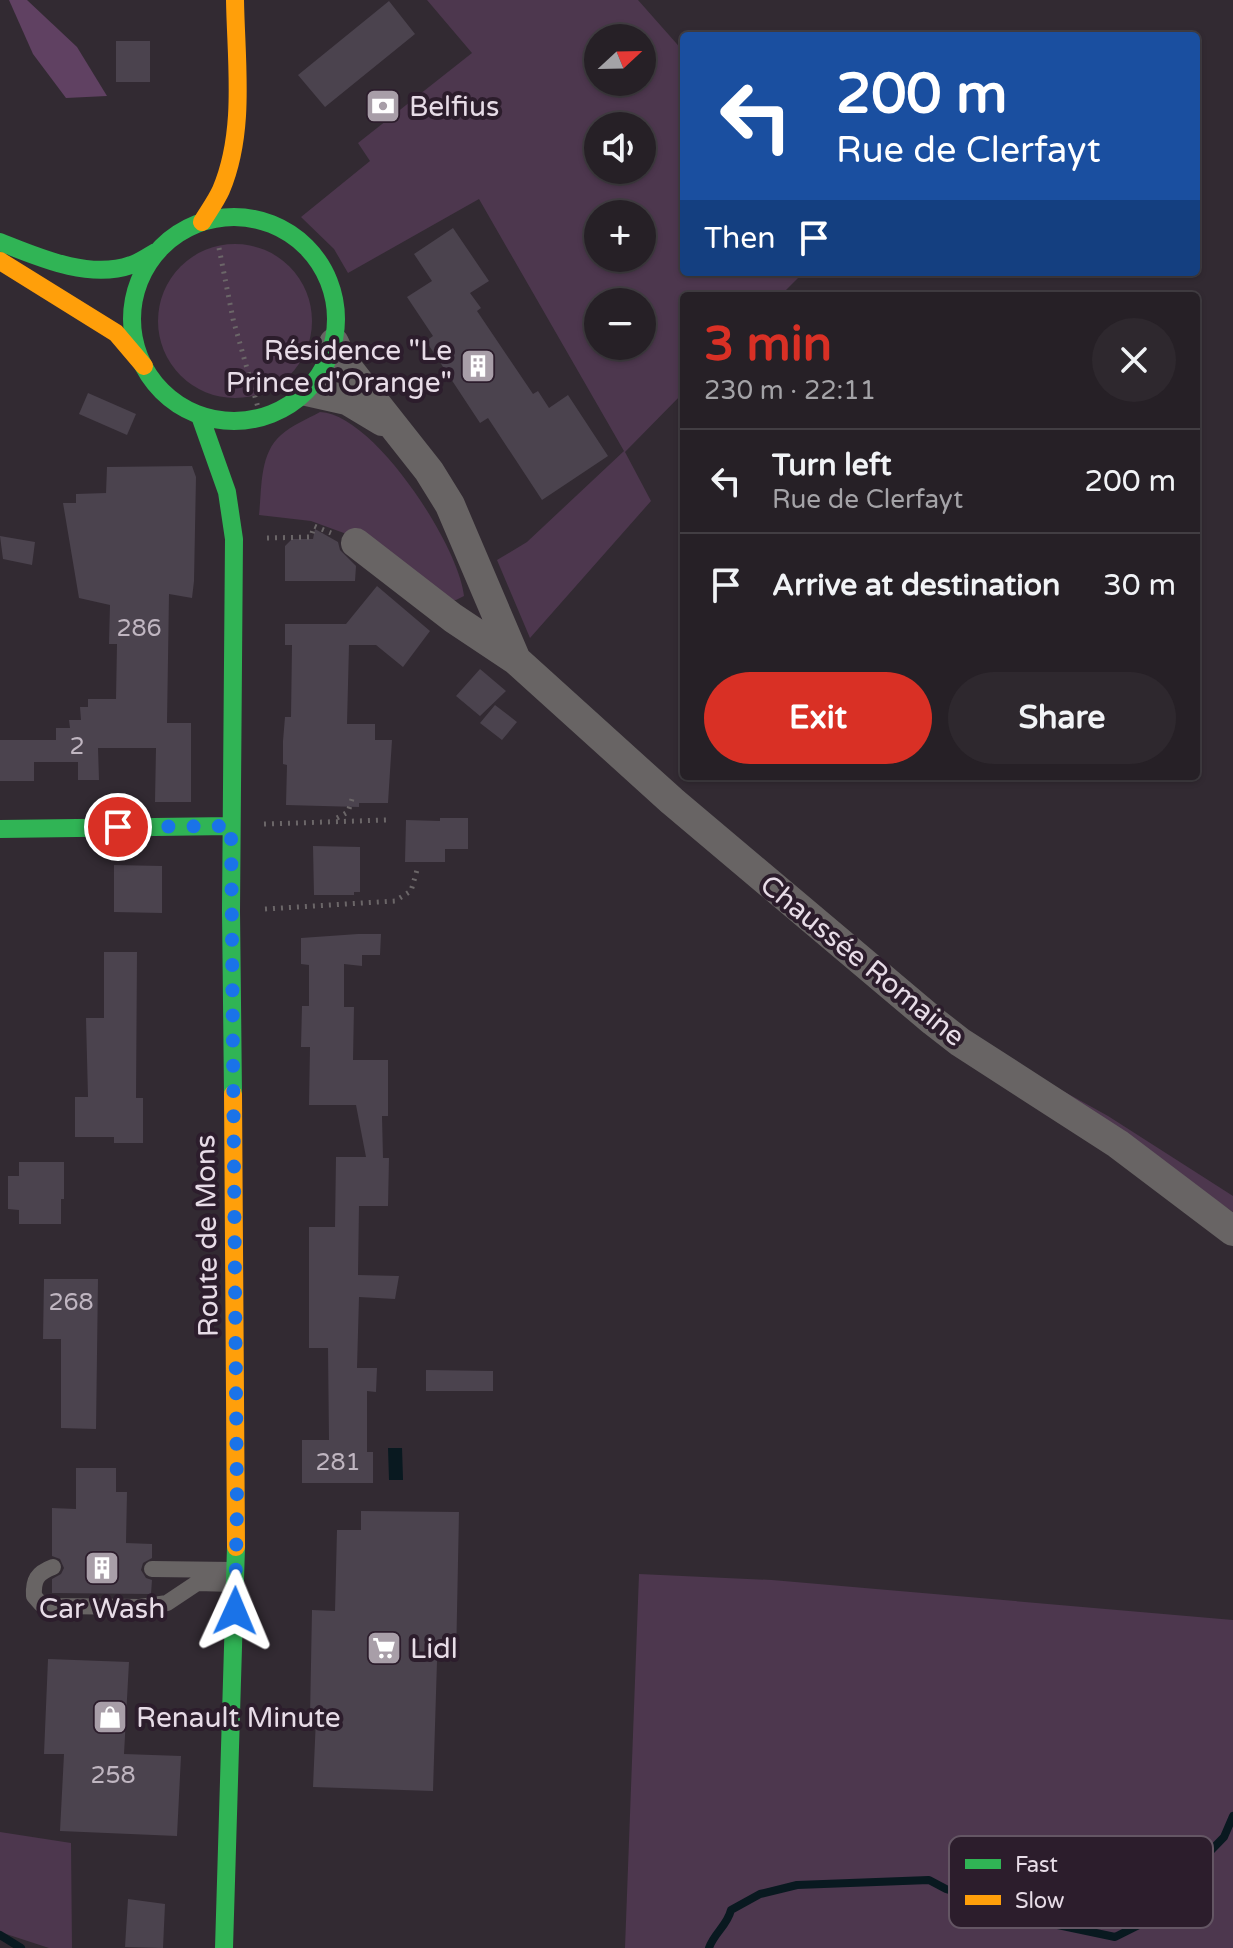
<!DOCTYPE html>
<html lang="en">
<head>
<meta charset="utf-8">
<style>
  body { margin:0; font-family:"Varela Round",sans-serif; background:#2e282e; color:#f1f3f6; height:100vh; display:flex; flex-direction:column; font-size:30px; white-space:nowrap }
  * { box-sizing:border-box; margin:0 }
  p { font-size:26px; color:#a4a3a7 }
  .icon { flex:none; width:44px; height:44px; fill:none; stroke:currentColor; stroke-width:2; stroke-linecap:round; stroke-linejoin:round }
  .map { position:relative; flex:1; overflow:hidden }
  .drawer { position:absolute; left:680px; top:292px; width:520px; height:488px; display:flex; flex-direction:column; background:#262026; border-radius:8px; box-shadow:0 2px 6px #0004,0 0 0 2px #423e43 }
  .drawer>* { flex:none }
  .banner { position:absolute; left:680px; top:32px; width:520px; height:244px; border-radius:8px; box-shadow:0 2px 6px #0004,0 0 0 2px #423e43; background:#1a4fa0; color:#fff; overflow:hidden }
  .needle { width:52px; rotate:68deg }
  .controls { position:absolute; left:584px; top:24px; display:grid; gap:16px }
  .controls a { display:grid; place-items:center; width:72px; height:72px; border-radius:50%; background:#262026; box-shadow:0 2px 6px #0004,0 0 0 2px #423e43; font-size:40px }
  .pin { position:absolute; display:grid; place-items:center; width:68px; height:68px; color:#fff; margin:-34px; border:4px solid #fff; border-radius:50%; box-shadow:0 2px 8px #0007 }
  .me { position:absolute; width:88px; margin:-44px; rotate:1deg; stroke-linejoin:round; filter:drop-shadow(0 0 6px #0008) }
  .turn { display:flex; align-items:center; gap:28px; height:168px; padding:0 24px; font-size:36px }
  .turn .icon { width:104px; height:104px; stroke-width:2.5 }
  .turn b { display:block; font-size:56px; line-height:68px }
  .then { display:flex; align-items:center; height:76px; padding:0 24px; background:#0003; gap:16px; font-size:30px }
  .round { display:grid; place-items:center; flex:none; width:84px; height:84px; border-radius:42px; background:#2e282e }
  .overview { display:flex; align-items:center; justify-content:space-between; height:136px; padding:0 24px }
  h1 { font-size:48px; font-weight:700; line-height:60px; color:#d93025 }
  .primary-button { display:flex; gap:16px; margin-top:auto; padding:16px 24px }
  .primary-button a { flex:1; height:92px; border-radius:48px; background:#d93025; color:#fff; font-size:32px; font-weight:700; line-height:92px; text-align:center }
  .primary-button a+a { background:#2e282e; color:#f1f3f6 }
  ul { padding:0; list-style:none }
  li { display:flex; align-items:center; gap:24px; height:104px; padding:0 24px; border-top:2px solid #423e43 }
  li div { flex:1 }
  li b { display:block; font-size:30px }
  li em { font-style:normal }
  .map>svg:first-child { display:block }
  .green { fill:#4d374e; fill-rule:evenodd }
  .forest { fill:#604162 }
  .water { fill:#091920 }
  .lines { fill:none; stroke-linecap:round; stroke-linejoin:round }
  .stream { stroke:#091920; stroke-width:8 }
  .building { fill:#4b434e }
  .path { stroke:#6b6668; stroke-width:5; stroke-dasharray:2 6; stroke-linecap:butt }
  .lane { stroke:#686464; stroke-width:16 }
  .street { stroke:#686464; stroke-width:30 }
  .fast { stroke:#30b455; stroke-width:18 }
  .slow { stroke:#ff9f0a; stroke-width:18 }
  .route { stroke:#1a73e8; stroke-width:14; stroke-dasharray:0 25.2 }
  .labels { text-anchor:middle; stroke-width:8; stroke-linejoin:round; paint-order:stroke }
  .number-label { font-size:24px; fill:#c0b6c1 }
  .poi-label { font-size:28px; fill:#e7dce7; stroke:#2c1d2c; text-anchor:start }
  .street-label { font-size:28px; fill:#e7dce7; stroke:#2c1d2c }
  .key { fill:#2c1d2c; stroke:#645664; stroke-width:2 }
  .key-label { font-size:22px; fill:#e7dce7 }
</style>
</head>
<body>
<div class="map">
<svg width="1233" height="1948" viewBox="0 0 1233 1948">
  <rect width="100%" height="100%" fill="#322a32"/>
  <path class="green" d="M427,0H638L684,52V272H804L780,296H684V392L625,452L651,501L530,638L497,560L527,542L624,451L479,199L348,273L334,249L301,217L370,161L358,143L472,53ZM642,38V82H598V38ZM642,126V170H598V126ZM642,214V258H598V214ZM642,302V346H598V302Z
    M158 321a77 77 0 1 1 154 0a77 77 0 1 1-154 0Z
    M320,412C374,414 459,546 464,596L456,600H449L352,536L311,521L259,515C262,489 259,454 281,435C291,426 307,419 320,412Z
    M1045,1081L1108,1116L1233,1196V1212Z
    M639,1574L772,1580L1233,1620V1948H625Z
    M0,1832L71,1843L72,1948H49L0,1932Z"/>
  <path class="forest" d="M9,0H27L77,47L107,96L66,98L33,54Z"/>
  <path class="water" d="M388,1448H402L403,1480H389Z"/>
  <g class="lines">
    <path class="stream" d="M0,1935L21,1948
      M709,1948C714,1933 727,1926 731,1910L760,1894L797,1885L929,1880L946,1889L987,1902L992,1907L991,1913L995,1919L1016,1923L1034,1920L1115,1937L1137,1926L1148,1914L1192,1883L1194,1868L1224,1837L1233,1816"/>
  </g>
  <path class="building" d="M389,1L415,34L325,107L298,75Z
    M116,41H150V82H116Z
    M453,228L489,281L470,293L481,308L477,311L533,394L538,391L549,408L568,395L608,456L542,500L488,418L480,423L426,341L433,336L407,297L432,281L414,254Z
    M88,393L136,414L127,435L79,414Z
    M192,466L196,477L194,581L192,598L169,594L167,723H191V802H155L156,748H98L99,780H78V762H34V781H0V740H56V728H70L69,720H81L80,707H88V699H116L117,644H109L110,605L79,598L63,503H76V494L106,493L107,467Z
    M315,529L338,542L340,550L356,566L355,581H285V546L292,539H313Z
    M0,536L35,542L32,565L3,559Z
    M377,586L430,631L403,667L376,645H349L347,724H375V740H392L388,803H359V807L286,805L287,765L283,764V741L285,717H291L292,645H285V624H346Z
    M480,669L506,691L480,716L456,696Z
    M495,705L517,722L502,740L480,723Z
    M440,818H468V849H445V862H405L406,820L440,821Z
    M313,846L360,847V892H354V895H314Z
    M114,865L162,866V913L114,912Z
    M358,934H381L380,955H362V966L344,964V1007H354L353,1060H388V1116H382L383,1158H389L388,1206H359L358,1275L399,1276L395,1299L359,1297L357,1368H377L376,1392L367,1391V1452H373V1483H302V1440H329L328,1348H309V1227H335L336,1157H366L356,1105H309L310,1047H301L302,1006H309V965L301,964V938Z
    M104,952H137L136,1098H143V1143H114V1137H75V1097H88L86,1018H104Z
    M19,1162H64V1199H61V1224H19V1210L8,1209V1176H19Z
    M44,1279H98L96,1429L61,1428V1339H43Z
    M426,1370L493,1371V1391H426Z
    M76,1468H116V1492H127L126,1543L152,1544V1558L143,1563L141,1570L146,1578L152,1580L151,1594L52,1593V1579L61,1574L64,1568L60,1559L52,1556V1508L76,1509Z
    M361,1511L459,1512L456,1661H437L433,1791L313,1787L316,1718L310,1717L312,1610L335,1611L337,1530H361Z
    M48,1659L129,1662L124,1754L181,1756L177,1836L60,1831L64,1754H44Z
    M128,1899L165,1904L163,1948L125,1947Z"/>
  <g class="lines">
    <path class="path" d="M219,248L233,319L261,418
      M267,538L311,537L314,526L331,533
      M337,818L348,812L352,799
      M264,824L387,820
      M265,909L395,901L411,891L417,870"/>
    <path class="lane" d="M53,1567C37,1573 33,1580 34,1596L41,1604L53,1606L140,1607L167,1603L197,1583L234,1584
      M152,1569L234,1570"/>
    <path class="street" d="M334,343L343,362L429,471L450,505L516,660
      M307,391L347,400L382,421
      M356,543L453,618L516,660L672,801L933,1021L960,1042L1118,1144L1233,1231"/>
    <path class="fast" d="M132 319a102 102 0 1 1 204 0a102 102 0 1 1-204 0Z
      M0,242C38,257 89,280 131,265C141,262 150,255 159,250
      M200,416L227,492L234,539L231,911L233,1094
      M0,829L231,826
      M224,1948L236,1547"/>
    <path class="slow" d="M202,222C208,212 216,201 221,190C246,131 236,62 235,0
      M0,261L116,333L144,366
      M233,1094L236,1547"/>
  </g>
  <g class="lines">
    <path class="route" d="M118,827L231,826L237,1506L235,1611"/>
  </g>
  <defs>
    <g id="bank-square" transform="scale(1.8)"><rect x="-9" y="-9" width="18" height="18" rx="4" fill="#a89ea8" stroke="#2c1d2c"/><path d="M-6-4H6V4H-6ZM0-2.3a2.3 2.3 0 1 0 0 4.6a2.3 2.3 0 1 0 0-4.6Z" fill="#fff"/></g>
    <g id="building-square" transform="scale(1.8)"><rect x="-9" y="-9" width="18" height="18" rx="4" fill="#a89ea8" stroke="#2c1d2c"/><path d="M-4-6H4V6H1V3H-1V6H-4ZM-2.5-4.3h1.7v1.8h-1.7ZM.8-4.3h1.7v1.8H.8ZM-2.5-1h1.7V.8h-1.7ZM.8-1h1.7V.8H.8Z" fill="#fff"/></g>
    <g id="supermarket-square" transform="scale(1.8)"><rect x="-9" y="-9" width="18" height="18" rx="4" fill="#a89ea8" stroke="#2c1d2c"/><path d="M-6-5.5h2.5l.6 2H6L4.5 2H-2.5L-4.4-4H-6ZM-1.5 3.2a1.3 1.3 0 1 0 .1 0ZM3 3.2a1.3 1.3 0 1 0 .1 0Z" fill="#fff"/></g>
    <g id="shop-square" transform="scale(1.8)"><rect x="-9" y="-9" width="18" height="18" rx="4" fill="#a89ea8" stroke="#2c1d2c"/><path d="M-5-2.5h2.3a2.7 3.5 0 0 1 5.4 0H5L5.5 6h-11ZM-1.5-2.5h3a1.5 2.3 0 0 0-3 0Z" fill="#fff"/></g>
  </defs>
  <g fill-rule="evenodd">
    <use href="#bank-square" x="383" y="106"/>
    <use href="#building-square" x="478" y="366"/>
    <use href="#building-square" x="102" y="1568"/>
    <use href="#supermarket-square" x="384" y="1648"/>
    <use href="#shop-square" x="110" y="1717"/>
  </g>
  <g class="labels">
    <g class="number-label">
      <text x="139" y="636">286</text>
      <text x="77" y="754">2</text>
      <text x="71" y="1310">268</text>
      <text x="338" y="1470">281</text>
      <text x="113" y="1783">258</text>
    </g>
    <g class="poi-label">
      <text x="409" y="116">Belfius</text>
      <text x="452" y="360" text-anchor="end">Résidence "Le<tspan x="452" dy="32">Prince d'Orange"</tspan></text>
      <text x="102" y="1618" text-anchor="middle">Car Wash</text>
      <text x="410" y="1658">Lidl</text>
      <text x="136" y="1727">Renault Minute</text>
    </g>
    <g class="street-label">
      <text transform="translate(863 960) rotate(39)" y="10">Chaussée Romaine</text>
      <text transform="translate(206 1236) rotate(-91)" y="10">Route de Mons</text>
    </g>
  </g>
  <rect x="949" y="1836" width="264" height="92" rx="12" class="key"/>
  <rect x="965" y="1859" width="36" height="10" fill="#30b455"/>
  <rect x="965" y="1895" width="36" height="10" fill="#ff9f0a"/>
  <g class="key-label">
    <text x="1015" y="1872">Fast</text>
    <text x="1015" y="1908">Slow</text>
  </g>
</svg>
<div class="controls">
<a><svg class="needle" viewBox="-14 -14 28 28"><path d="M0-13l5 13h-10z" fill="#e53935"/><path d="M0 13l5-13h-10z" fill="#a4a3a7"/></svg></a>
<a><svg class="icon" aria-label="sound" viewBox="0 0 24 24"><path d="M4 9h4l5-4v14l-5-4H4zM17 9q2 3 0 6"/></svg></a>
<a>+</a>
<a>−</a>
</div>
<div class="pin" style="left:118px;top:827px;background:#d93025"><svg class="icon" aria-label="arrive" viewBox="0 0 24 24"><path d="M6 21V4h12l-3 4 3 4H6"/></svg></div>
<svg class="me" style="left:235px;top:1611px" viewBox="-20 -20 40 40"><path d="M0-17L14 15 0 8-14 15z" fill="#1a73e8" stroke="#fff" stroke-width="4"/></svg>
<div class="banner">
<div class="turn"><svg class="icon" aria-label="left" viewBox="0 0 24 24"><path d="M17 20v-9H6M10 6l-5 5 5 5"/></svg><div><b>200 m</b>Rue de Clerfayt</div></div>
<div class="then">Then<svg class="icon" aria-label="arrive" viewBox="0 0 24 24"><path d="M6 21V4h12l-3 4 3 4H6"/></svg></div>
</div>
<section class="drawer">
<div class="overview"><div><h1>3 min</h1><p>230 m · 22:11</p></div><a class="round"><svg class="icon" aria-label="close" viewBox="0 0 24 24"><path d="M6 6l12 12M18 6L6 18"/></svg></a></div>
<ul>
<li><svg class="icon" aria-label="left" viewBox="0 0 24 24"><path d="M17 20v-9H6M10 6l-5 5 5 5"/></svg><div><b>Turn left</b><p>Rue de Clerfayt</p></div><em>200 m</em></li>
<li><svg class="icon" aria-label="arrive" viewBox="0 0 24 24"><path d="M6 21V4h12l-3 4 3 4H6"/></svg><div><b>Arrive at destination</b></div><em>30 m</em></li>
</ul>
<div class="primary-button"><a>Exit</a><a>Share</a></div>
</section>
</div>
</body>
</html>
